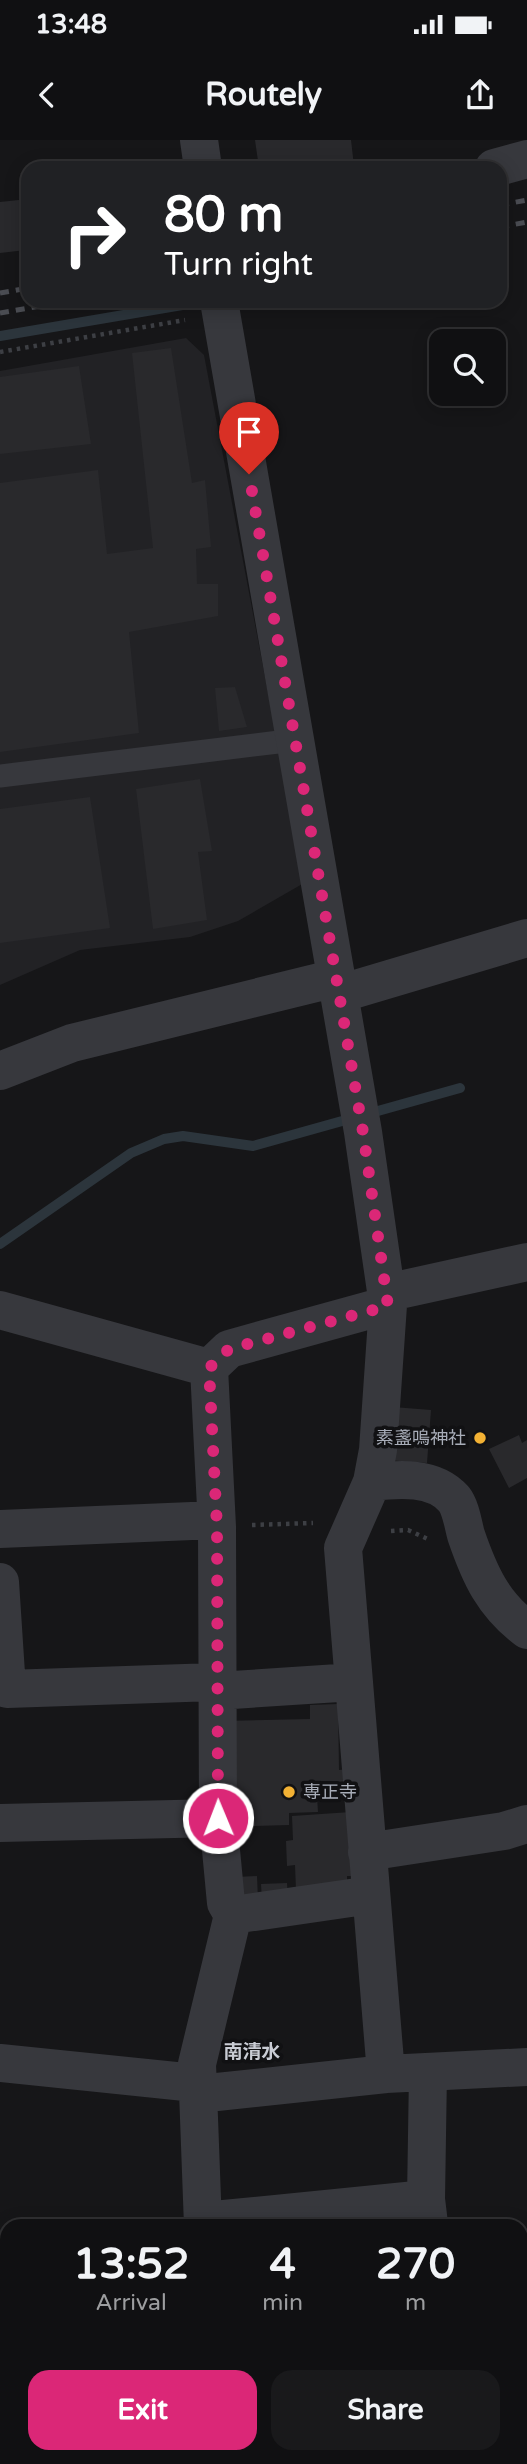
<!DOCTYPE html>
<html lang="en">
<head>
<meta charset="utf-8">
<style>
  body { margin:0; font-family:"Varela Round","Noto Sans JP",sans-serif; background:#19191b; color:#f1f3f6; height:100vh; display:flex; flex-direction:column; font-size:26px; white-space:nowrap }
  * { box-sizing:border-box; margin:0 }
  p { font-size:23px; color:#9c9d9f }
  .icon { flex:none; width:38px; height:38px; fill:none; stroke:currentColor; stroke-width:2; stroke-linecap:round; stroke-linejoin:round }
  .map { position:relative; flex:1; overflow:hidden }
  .sheet { position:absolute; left:0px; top:2079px; width:528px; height:245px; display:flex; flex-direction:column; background:#101012; border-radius:21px 21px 0 0; box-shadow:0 4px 18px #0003,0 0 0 2px #303032 }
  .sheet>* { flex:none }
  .banner { position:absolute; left:21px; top:21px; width:486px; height:147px; border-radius:21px; box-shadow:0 4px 18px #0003,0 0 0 2px #303032; background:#202124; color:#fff; overflow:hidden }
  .fabs { position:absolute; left:429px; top:189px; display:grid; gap:14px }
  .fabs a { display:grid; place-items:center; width:77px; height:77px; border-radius:14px; background:#101012; box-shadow:0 4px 18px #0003,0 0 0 2px #303032; font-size:35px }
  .pin { position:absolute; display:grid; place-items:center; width:60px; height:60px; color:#fff; margin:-72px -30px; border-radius:50% 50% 50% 0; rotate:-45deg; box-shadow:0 0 7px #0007 }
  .pin .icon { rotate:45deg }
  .me { position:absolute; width:77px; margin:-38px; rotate:359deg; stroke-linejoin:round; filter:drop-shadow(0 0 5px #0008) }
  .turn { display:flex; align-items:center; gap:24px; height:147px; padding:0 28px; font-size:32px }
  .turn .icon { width:91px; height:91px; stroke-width:2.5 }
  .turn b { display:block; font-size:49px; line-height:60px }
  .eta { display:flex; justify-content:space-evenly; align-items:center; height:119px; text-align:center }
  .eta b { font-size:42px; font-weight:800; line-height:49px }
  .primary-button { display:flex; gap:14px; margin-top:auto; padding:14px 28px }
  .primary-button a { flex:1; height:80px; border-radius:21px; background:#db2777; color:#fff; font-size:28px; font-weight:800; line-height:80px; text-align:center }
  .primary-button a+a { background:#19191b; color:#f1f3f6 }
  .status { display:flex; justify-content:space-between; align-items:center; height:49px; padding:0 35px; background:#101012; direction:ltr }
  .status svg { height:19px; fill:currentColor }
  header { display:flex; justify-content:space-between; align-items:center; height:91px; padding:0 28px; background:#101012; font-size:32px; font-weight:800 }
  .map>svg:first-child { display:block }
  .built { fill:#222225 }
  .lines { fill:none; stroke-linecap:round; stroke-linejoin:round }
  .stream { stroke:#2c353c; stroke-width:10 }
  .building { fill:#29292c }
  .path { stroke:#3d3f44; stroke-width:4.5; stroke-dasharray:3.5 5; stroke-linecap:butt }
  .service { stroke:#37383d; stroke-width:23 }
  .minor { stroke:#37383d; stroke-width:38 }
  .rail { stroke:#4a4c52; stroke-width:5; stroke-dasharray:9 7; stroke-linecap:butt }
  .route { stroke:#db2777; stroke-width:12; stroke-dasharray:0 21.6 }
  .poi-dot { fill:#f2b134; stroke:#111113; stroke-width:2.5 }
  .labels { text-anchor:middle; stroke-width:7; stroke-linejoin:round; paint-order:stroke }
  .poi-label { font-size:18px; fill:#a8adb8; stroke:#111113; text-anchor:end }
  .neighbourhood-label { font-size:19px; font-weight:bold; fill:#c9ccd4; stroke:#111113 }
</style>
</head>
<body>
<div class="status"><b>13:48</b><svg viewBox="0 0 49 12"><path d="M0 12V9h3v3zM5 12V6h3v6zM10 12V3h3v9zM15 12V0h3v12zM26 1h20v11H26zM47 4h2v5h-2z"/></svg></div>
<header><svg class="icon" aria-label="back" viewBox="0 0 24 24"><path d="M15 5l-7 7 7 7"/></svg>Routely<svg class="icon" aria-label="share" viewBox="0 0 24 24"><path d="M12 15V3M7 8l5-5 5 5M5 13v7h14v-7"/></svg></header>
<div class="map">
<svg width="527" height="2324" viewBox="0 0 527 2324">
  <rect width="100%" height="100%" fill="#161618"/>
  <path class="built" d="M186,198L204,215L304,743L238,781L190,797L80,810L0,845V231Z"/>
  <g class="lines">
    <path class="stream" d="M0,196L194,163
      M0,1104L131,1013L164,999L183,996L253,1006L460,948"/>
  </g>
  <path class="building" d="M255,0H351L354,26L259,28Z
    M28,59V91L24,92L26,110L0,113V62Z
    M171,208L192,343L205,340L211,407L196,409L197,444H218V476L129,492L139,593L0,612V343L98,330L107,414L153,408L132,213Z
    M79,226L91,304L0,314V237Z
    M235,547L247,587L219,591L215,548Z
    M200,639L212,711L198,712L207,780L153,789L136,649Z
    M90,657L110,788L0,803V669Z
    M393,1267L431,1270L427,1323L386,1320Z
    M519,1295L522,1303L527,1300V1338L509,1348L489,1309Z
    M338,1564L339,1630L348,1629L349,1656L317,1657L318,1672L289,1673V1685L253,1686V1671L227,1672L224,1581L310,1579V1565Z
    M351,1672L353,1736H347V1745L296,1750L295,1725L287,1726L286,1701L293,1700L292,1676Z
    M257,1736L258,1760H237L236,1737Z
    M287,1743L288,1760L262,1761L261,1744Z"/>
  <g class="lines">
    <path class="path" d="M0,212L185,180
      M252,1385L313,1383
      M391,1391L408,1390L430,1400"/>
    <path class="service" d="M0,636L295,600"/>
    <path class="minor" d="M199,0L203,28
      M494,28L527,19
      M219,161L363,992L388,1165L378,1310L372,1342L343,1408L386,1934
      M339,854L527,798
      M0,931L72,903L336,838
      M386,1153L527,1122
      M0,1170L209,1228
      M372,1342C399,1339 434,1336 454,1359C461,1368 463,1384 466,1395C480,1436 493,1464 527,1490
      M0,1389L216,1380
      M0,1442L7,1549L215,1542
      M217,1551L354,1542
      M0,1683L218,1678
      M367,1712L504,1691L527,1684
      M233,1775L371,1755
      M0,1923L195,1943
      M428,1932L426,2059L429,2084
      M198,1954L386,1934L527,1927
      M203,2081L426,2059
      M203,2086L197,1924L233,1775L226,1763L218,1678L217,1387L209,1228L229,1209L388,1165
      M0,2222H7
      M215,2317L216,2324"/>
    <path class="rail" d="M500,65L527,60
      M500,87L527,82
      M0,153L28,148
      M0,173L70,161"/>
  </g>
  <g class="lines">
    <path class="route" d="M218,1678L217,1387L209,1228L229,1209L388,1166L363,992L249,334"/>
  </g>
  <g class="poi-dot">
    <circle cx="480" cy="1298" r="7"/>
    <circle cx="289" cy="1652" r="7"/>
  </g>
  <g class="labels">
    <g class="poi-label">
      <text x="466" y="1304">素盞嗚神社</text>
      <text x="303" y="1658" text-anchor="start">専正寺</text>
    </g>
    <g class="neighbourhood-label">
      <text x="252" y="1918">南清水</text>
    </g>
  </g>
</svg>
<div class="fabs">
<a><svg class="icon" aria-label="search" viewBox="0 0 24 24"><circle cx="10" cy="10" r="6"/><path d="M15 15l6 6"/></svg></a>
</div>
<div class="pin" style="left:249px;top:334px;background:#d93025"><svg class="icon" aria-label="arrive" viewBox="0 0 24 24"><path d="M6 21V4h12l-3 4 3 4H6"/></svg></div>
<svg class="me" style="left:218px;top:1678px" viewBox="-20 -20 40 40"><circle r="17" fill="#db2777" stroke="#fff" stroke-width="3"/><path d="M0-11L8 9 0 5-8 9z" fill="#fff"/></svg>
<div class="banner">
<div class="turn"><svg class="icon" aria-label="right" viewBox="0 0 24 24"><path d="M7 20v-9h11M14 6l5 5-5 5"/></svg><div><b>80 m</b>Turn right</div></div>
</div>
<section class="sheet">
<div class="eta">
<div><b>13:52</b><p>Arrival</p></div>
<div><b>4</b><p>min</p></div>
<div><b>270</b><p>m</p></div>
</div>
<div class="primary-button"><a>Exit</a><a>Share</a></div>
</section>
</div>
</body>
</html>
